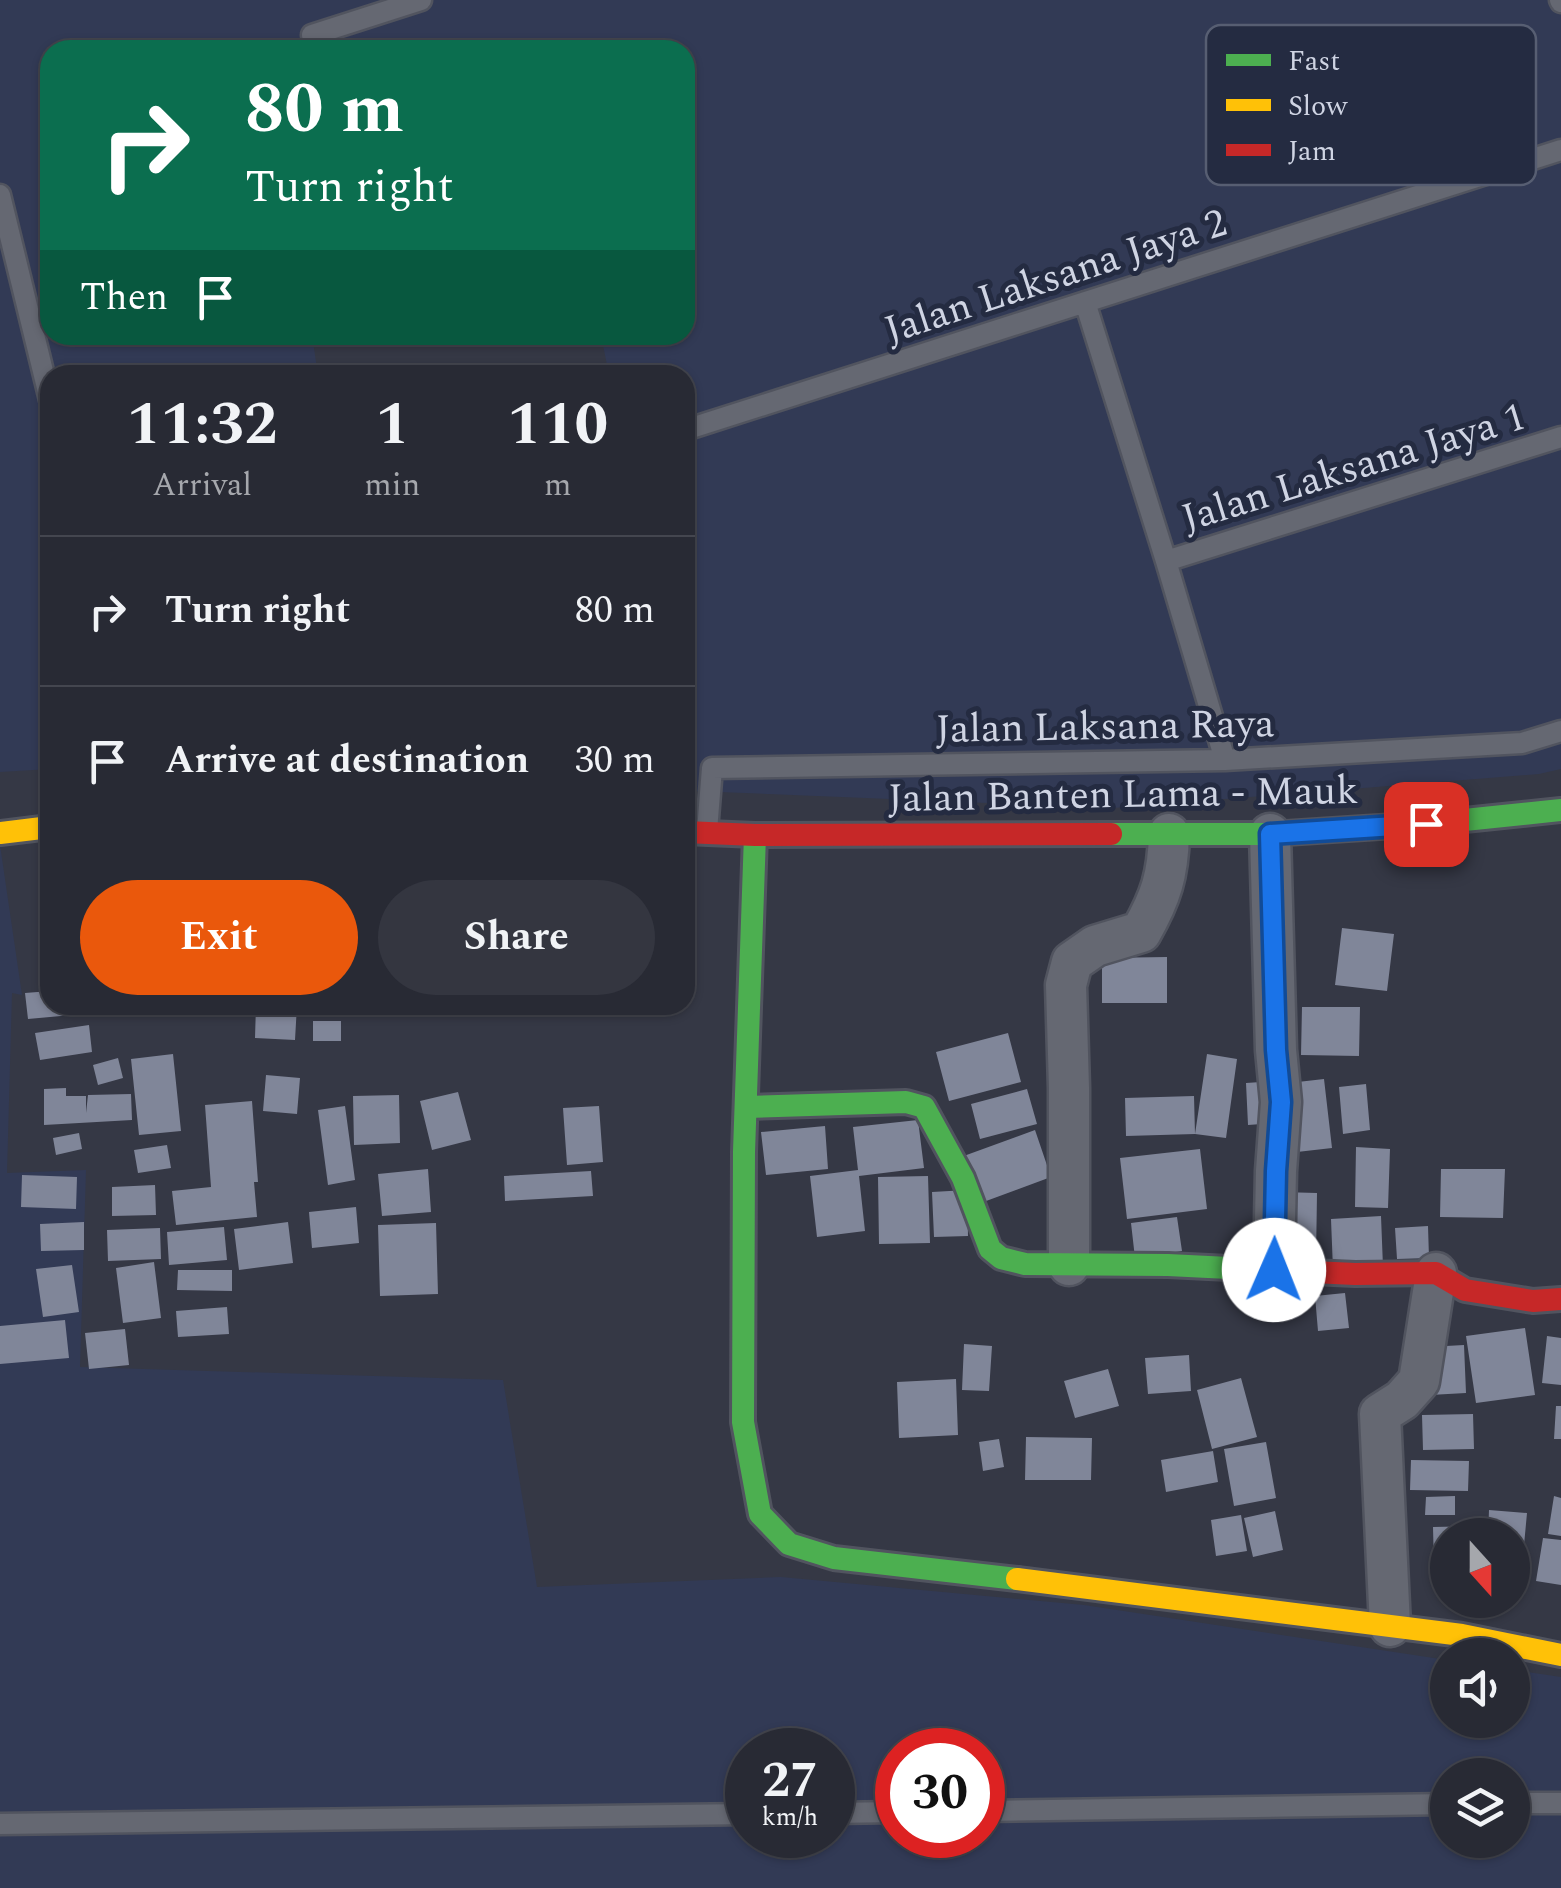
<!DOCTYPE html>
<html lang="en">
<head>
<meta charset="utf-8">
<style>
  body { margin:0; font-family:Spectral,serif; background:#343640; color:#f1f3f6; height:100vh; display:flex; flex-direction:column; font-size:38px; white-space:nowrap }
  * { box-sizing:border-box; margin:0 }
  p { font-size:32px; color:#a5a7ac }
  .icon { flex:none; width:55px; height:55px; fill:none; stroke:currentColor; stroke-width:2; stroke-linecap:round; stroke-linejoin:round }
  .map { position:relative; flex:1; overflow:hidden }
  .drawer { position:absolute; left:40px; top:365px; width:655px; height:650px; display:flex; flex-direction:column; background:#282a34; border-radius:30px; box-shadow:0 2px 8px #0004,0 0 0 2px #44464f }
  .drawer>* { flex:none }
  .hud { position:absolute; left:40px; top:40px; width:655px; height:305px; border-radius:30px; box-shadow:0 2px 8px #0004,0 0 0 2px #44464f; background:#0b6e4f; color:#fff; overflow:hidden }
  .needle { width:65px; rotate:159deg }
  .buttons { position:absolute; left:1430px; top:1518px; display:grid; gap:20px }
  .buttons a { display:grid; place-items:center; width:100px; height:100px; border-radius:50%; background:#282a34; box-shadow:0 2px 8px #0004,0 0 0 2px #44464f; font-size:50px }
  .speed { position:absolute; left:725px; top:1728px; display:flex; gap:20px; font-size:50px; font-weight:700; text-align:center }
  .speed>* { display:grid; place-content:center; width:130px; height:130px; border-radius:50%; background:#282a34; box-shadow:0 2px 8px #0004,0 0 0 2px #44464f; line-height:1 }
  .speed small { font-size:25px; font-weight:400 }
  .speed .limit { border:15px solid #d22; background:#fff; color:#111 }
  .pin { position:absolute; display:grid; place-items:center; width:85px; height:85px; color:#fff; margin:-42px; border-radius:20px; box-shadow:0 5px 15px #0006 }
  .me { position:absolute; width:110px; margin:-55px; rotate:1deg; stroke-linejoin:round; filter:drop-shadow(0 0 8px #0008) }
  .turn { display:flex; align-items:center; gap:35px; height:210px; padding:0 40px; font-size:45px }
  .turn .icon { width:130px; height:130px; stroke-width:2.5 }
  .turn b { display:block; font-size:70px; line-height:85px }
  .then { display:flex; align-items:center; height:95px; padding:0 40px; background:#0003; gap:20px; font-size:38px }
  .eta { display:flex; justify-content:space-evenly; align-items:center; height:170px; text-align:center }
  .eta b { font-size:60px; font-weight:700; line-height:70px }
  .primary-button { display:flex; gap:20px; margin-top:auto; padding:20px 40px }
  .primary-button a { flex:1; height:115px; border-radius:60px; background:#ea580c; color:#fff; font-size:40px; font-weight:700; line-height:115px; text-align:center }
  .primary-button a+a { background:#343640; color:#f1f3f6 }
  ul { padding:0; list-style:none }
  li { display:flex; align-items:center; gap:30px; height:150px; padding:0 40px; border-top:2px solid #44464f }
  li div { flex:1 }
  li b { display:block; font-size:38px }
  li em { font-style:normal }
  .map>svg:first-child { display:block }
  .built { fill:#323a55; fill-rule:evenodd }
  .building { fill:#808699 }
  .lines { fill:none; stroke-linecap:round; stroke-linejoin:round }
  .lane-casing { stroke:#51545f; stroke-width:25 }
  .street-casing { stroke:#51545f; stroke-width:45 }
  .fast-casing { stroke:#51545f; stroke-width:28 }
  .slow-casing { stroke:#51545f; stroke-width:28 }
  .jam-casing { stroke:#51545f; stroke-width:28 }
  .lane { stroke:#656872; stroke-width:20 }
  .street { stroke:#656872; stroke-width:40 }
  .fast { stroke:#4caf50; stroke-width:22 }
  .slow { stroke:#ffc107; stroke-width:22 }
  .jam { stroke:#c62828; stroke-width:22 }
  .route-casing { stroke:#114b97; stroke-width:25 }
  .route { stroke:#1a73e8; stroke-width:18 }
  .labels { text-anchor:middle; stroke-width:10; stroke-linejoin:round; paint-order:stroke }
  .street-label { font-size:40px; fill:#cfd4e3; stroke:#242b41 }
  .key { fill:#242b41; stroke:#575e72; stroke-width:2.5 }
  .key-label { font-size:28px; fill:#cfd4e3 }
</style>
</head>
<body>
<div class="map">
<svg width="1561" height="1888" viewBox="0 0 1561 1888">
  <rect width="100%" height="100%" fill="#353845"/>
  <path class="built" d="M0,0H1561V769L1539,774L1113,808L693,791L685,750V375H609L601,335H685V50H50V335H312L318,375H50V769L0,772Z
    M0,845L22,995L12,993L7,1173L86,1170L80,1367L503,1380L537,1587L781,1577L1084,1605L1447,1660L1448,1720H1512L1513,1670L1561,1677V1888H0ZM748,1750H832V1835H748ZM898,1750H982V1835H898ZM1448,1775H1512V1840H1448Z"/>
  <path class="building" d="M1342,928L1394,934L1387,991L1335,985Z
    M1167,957V1003H1102V958Z
    M50,991V1005H71L72,1015L28,1019L25,993Z
    M256,1005H297L295,1040L255,1038Z
    M1302,1007H1360L1359,1056L1301,1055Z
    M313,1021H341V1041H313Z
    M89,1025L92,1052L40,1060L35,1033Z
    M1008,1033L1021,1082L949,1101L936,1052Z
    M173,1054L181,1131L139,1135L131,1059Z
    M1207,1054L1237,1059L1226,1138L1195,1134Z
    M118,1058L123,1078L98,1085L93,1065Z
    M266,1075L300,1078L297,1114L263,1111Z
    M1324,1079L1332,1148L1297,1152L1289,1083Z
    M1275,1081L1277,1123L1248,1125L1246,1083Z
    M1366,1084L1370,1130L1343,1134L1339,1087Z
    M66,1088V1096H86V1113L88,1095L131,1094L132,1120L44,1125V1089Z
    M1027,1089L1037,1124L980,1139L971,1104Z
    M458,1092L471,1140L432,1150L420,1101Z
    M399,1095L400,1143L354,1145L353,1096Z
    M1194,1096L1195,1134L1126,1136L1125,1098Z
    M252,1101L258,1182H254L257,1217L176,1225L172,1191L211,1187L205,1105Z
    M345,1106L355,1180L328,1185L318,1110Z
    M599,1106L603,1162L567,1165L563,1108Z
    M918,1120L924,1168L859,1176L865,1231L817,1237L810,1176L858,1170L853,1127Z
    M825,1126L828,1169L766,1175L761,1132Z
    M1035,1130L1051,1177L978,1204L961,1157Z
    M79,1133L82,1149L56,1155L53,1138Z
    M167,1145L171,1168L138,1173L134,1150Z
    M1356,1147L1390,1149L1388,1208L1355,1207Z
    M1200,1149L1207,1209L1127,1219L1120,1158Z
    M428,1169L431,1212L382,1216L378,1174Z
    M1441,1169H1505L1503,1218L1440,1217Z
    M591,1171L593,1196L505,1201L504,1176Z
    M22,1175L77,1177L76,1209L21,1207Z
    M928,1176L930,1243L879,1244L878,1177Z
    M155,1185L156,1215L112,1216V1187Z
    M967,1190L968,1236L934,1237L932,1192Z
    M1281,1192L1317,1193L1316,1259L1280,1258Z
    M356,1207L359,1243L312,1248L309,1212Z
    M1381,1216L1383,1267L1333,1270L1331,1219Z
    M1177,1217L1182,1251L1135,1258L1131,1223Z
    M84,1222V1250L41,1251L40,1224Z
    M288,1222L293,1263L239,1270L234,1229Z
    M436,1223L438,1294L380,1296L378,1225Z
    M1428,1226L1429,1258L1397,1259L1395,1228Z
    M224,1227L227,1260L169,1265L167,1232Z
    M160,1228L161,1259L108,1261L107,1230Z
    M154,1262L161,1318L123,1323L116,1268Z
    M72,1265L79,1312L43,1317L36,1269Z
    M178,1270H232V1291L177,1290Z
    M1345,1293L1349,1328L1318,1331L1315,1296Z
    M227,1307L229,1334L178,1337L176,1311Z
    M65,1320L69,1358L0,1364V1326Z
    M1525,1328L1535,1395L1476,1403L1466,1336Z
    M125,1329L129,1365L89,1369L85,1333Z
    M1547,1336L1561,1338V1385L1542,1383Z
    M964,1344L992,1346L989,1391L962,1390Z
    M1464,1345L1466,1393L1430,1395L1428,1347Z
    M1189,1355L1191,1391L1148,1394L1145,1358Z
    M1108,1369L1119,1406L1075,1418L1064,1381Z
    M1241,1378L1257,1437L1212,1449L1197,1390Z
    M956,1379L958,1435L899,1438L897,1382Z
    M1556,1406H1561V1439H1554Z
    M1473,1414L1474,1449L1423,1450L1422,1415Z
    M1026,1437L1092,1438L1091,1480H1025Z
    M999,1439L1004,1467L983,1471L979,1442Z
    M1266,1442L1276,1498L1234,1506L1224,1449Z
    M1213,1451L1218,1482L1166,1492L1161,1460Z
    M1411,1460L1469,1461L1468,1491L1410,1490Z
    M1455,1496V1515H1425L1426,1497Z
    M1554,1496L1561,1498V1536L1548,1534Z
    M1489,1510L1527,1513L1523,1556L1512,1555V1535H1488Z
    M1275,1511L1283,1550L1253,1557L1244,1518Z
    M1241,1515L1247,1551L1216,1556L1211,1520Z
    M1479,1526V1535H1448V1566L1434,1567L1433,1527Z
    M1543,1538L1561,1540V1585L1536,1581Z"/>
  <g class="lines">
    <g class="lane-casing">
      <path id="lane" d="M1560,0L1561,2
        M312,35L421,0
        M0,195L50,400
        M1085,302L1166,561L1225,760
        M685,430L1561,150
        M1166,561L1561,437
        M707,831L712,768L1225,760L1522,743L1561,731
        M1512,1803H1561
        M982,1811L1448,1804
        M832,1813L898,1812
        M0,1824L748,1814"/>
    </g>
    <g class="street-casing">
      <path id="street" d="M1270,834L1276,1050L1281,1102L1276,1171L1274,1270
        M1069,1265V1088L1066,985L1072,962L1095,946L1141,932C1161,897 1168,875 1169,834
        M1390,1626L1380,1414L1402,1400L1419,1381L1436,1273"/>
    </g>
    <g class="fast-casing">
      <path id="fast" d="M1111,834H1270L1426,824L1561,810
        M755,835L744,1152L743,1422L760,1514L789,1544L834,1558L1017,1579
        M746,1107L906,1102L924,1107L963,1178L990,1249L1001,1258L1025,1264L1168,1265L1249,1269"/>
    </g>
    <g class="slow-casing">
      <path id="slow" d="M0,833L50,827
        M1017,1579L1462,1635L1561,1655"/>
    </g>
    <g class="jam-casing">
      <path id="jam" d="M685,832L755,835L1111,834
        M1249,1269L1355,1274L1436,1273L1465,1290L1533,1301L1561,1299"/>
    </g>
    <use href="#lane" class="lane"/>
    <use href="#street" class="street"/>
    <use href="#fast" class="fast"/>
    <use href="#slow" class="slow"/>
    <use href="#jam" class="jam"/>
  </g>
  <g class="lines">
    <g class="route-casing">
      <path id="route" d="M1274,1270L1276,1171L1281,1102L1276,1050L1270,834L1426,824"/>
    </g>
    <use href="#route" class="route"/>
  </g>
  <g class="labels">
    <g class="street-label">
      <text transform="translate(1055 275) rotate(-18)" y="14">Jalan Laksana Jaya 2</text>
      <text transform="translate(1353 466) rotate(-17)" y="14">Jalan Laksana Jaya 1</text>
      <text transform="translate(1105 725) rotate(-1)" y="14">Jalan Laksana Raya</text>
      <text transform="translate(1123 793) rotate(-1)" y="14">Jalan Banten Lama - Mauk</text>
    </g>
  </g>
  <rect x="1206" y="25" width="330" height="160" rx="15" class="key"/>
  <rect x="1226" y="54" width="45" height="12" fill="#4caf50"/>
  <rect x="1226" y="99" width="45" height="12" fill="#ffc107"/>
  <rect x="1226" y="144" width="45" height="12" fill="#c62828"/>
  <g class="key-label">
    <text x="1288" y="70">Fast</text>
    <text x="1288" y="115">Slow</text>
    <text x="1288" y="160">Jam</text>
  </g>
</svg>
<div class="buttons">
<a><svg class="needle" viewBox="-14 -14 28 28"><path d="M0-13l5 13h-10z" fill="#e53935"/><path d="M0 13l5-13h-10z" fill="#a5a7ac"/></svg></a>
<a><svg class="icon" aria-label="sound" viewBox="0 0 24 24"><path d="M4 9h4l5-4v14l-5-4H4zM17 9q2 3 0 6"/></svg></a>
<a><svg class="icon" aria-label="layers" viewBox="0 0 24 24"><path d="M12 4l9 5-9 5-9-5zM3 14l9 5 9-5"/></svg></a>
</div>
<div class="speed"><div>27<small>km/h</small></div><div class="limit">30</div></div>
<div class="pin" style="left:1426px;top:824px;background:#d93025"><svg class="icon" aria-label="arrive" viewBox="0 0 24 24"><path d="M6 21V4h12l-3 4 3 4H6"/></svg></div>
<svg class="me" style="left:1274px;top:1270px" viewBox="-20 -20 40 40"><circle r="19" fill="#fff"/><path d="M0-13L10 11 0 6-10 11z" fill="#1a73e8"/></svg>
<div class="hud">
<div class="turn"><svg class="icon" aria-label="right" viewBox="0 0 24 24"><path d="M7 20v-9h11M14 6l5 5-5 5"/></svg><div><b>80 m</b>Turn right</div></div>
<div class="then">Then<svg class="icon" aria-label="arrive" viewBox="0 0 24 24"><path d="M6 21V4h12l-3 4 3 4H6"/></svg></div>
</div>
<section class="drawer">
<div class="eta">
<div><b>11:32</b><p>Arrival</p></div>
<div><b>1</b><p>min</p></div>
<div><b>110</b><p>m</p></div>
</div>
<ul>
<li><svg class="icon" aria-label="right" viewBox="0 0 24 24"><path d="M7 20v-9h11M14 6l5 5-5 5"/></svg><div><b>Turn right</b></div><em>80 m</em></li>
<li><svg class="icon" aria-label="arrive" viewBox="0 0 24 24"><path d="M6 21V4h12l-3 4 3 4H6"/></svg><div><b>Arrive at destination</b></div><em>30 m</em></li>
</ul>
<div class="primary-button"><a>Exit</a><a>Share</a></div>
</section>
</div>
</body>
</html>
